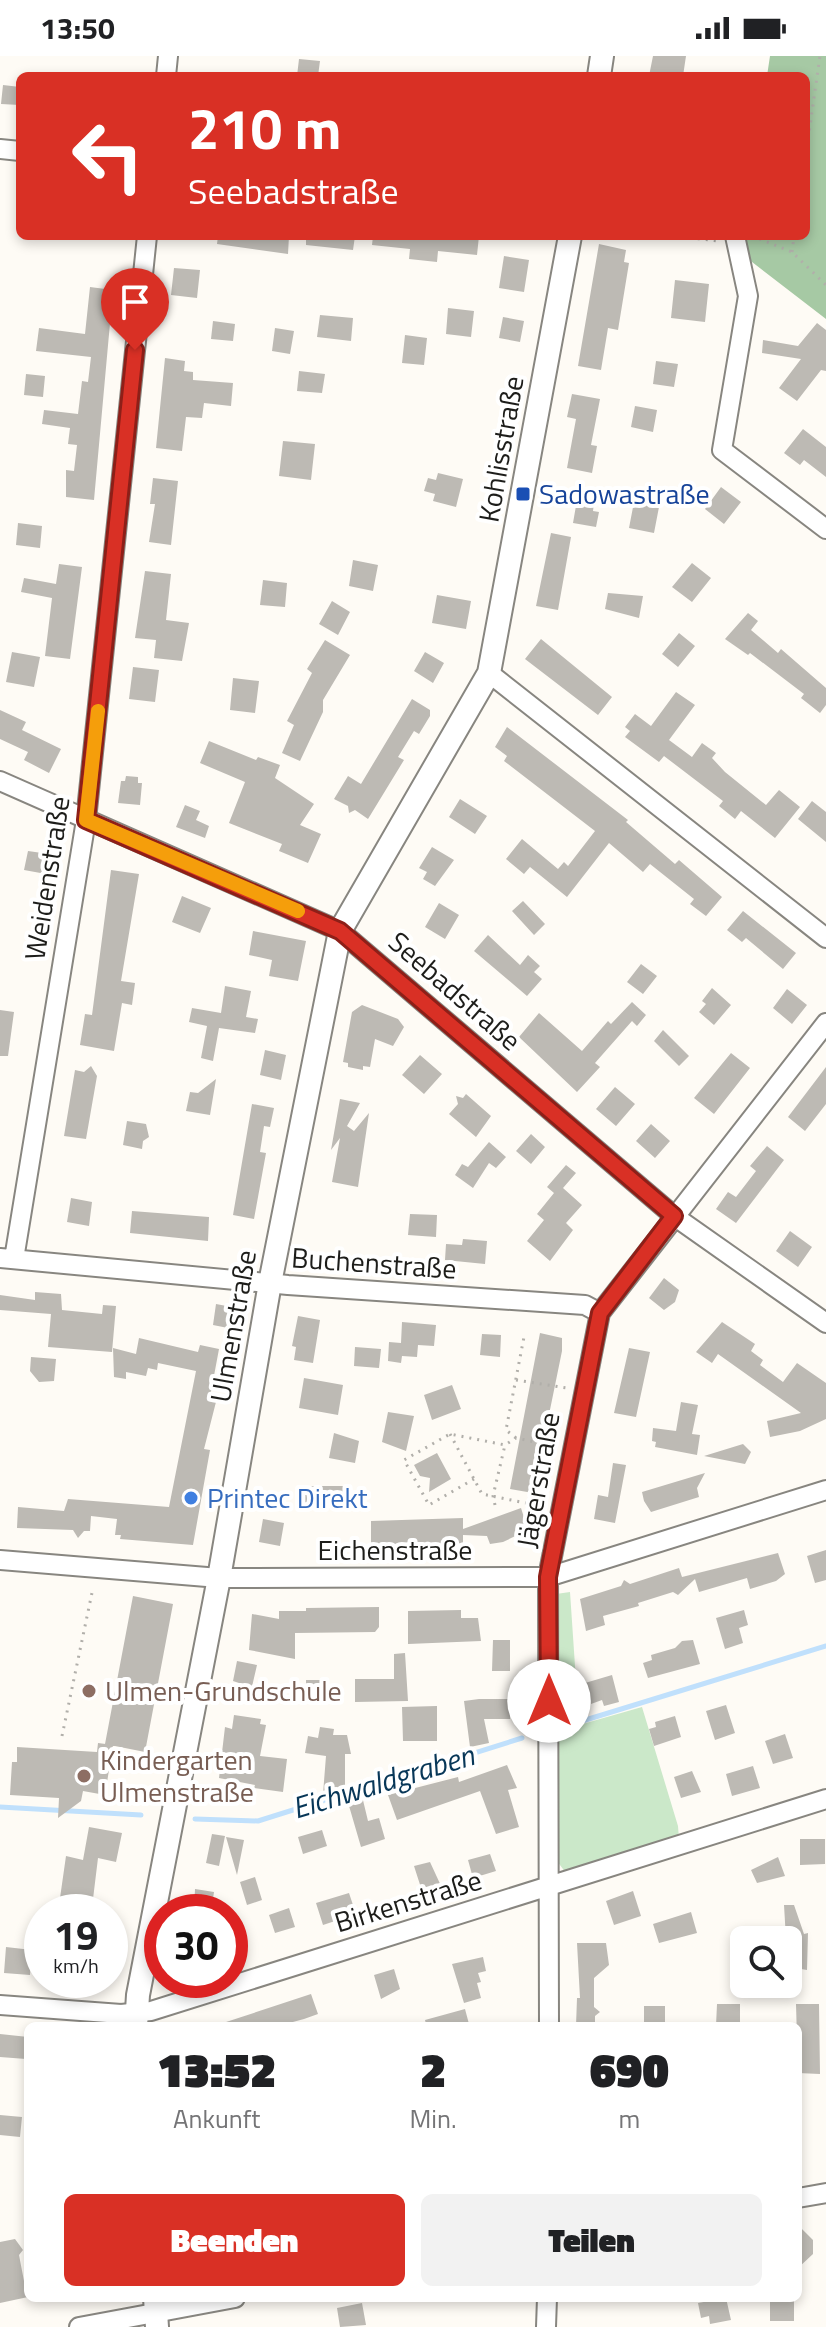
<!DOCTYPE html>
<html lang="de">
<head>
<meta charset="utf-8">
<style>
  body { margin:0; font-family:"Titillium Web",sans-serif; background:#f2f2f2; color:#202124; height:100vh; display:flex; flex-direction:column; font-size:30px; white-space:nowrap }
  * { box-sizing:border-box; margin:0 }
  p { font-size:26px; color:#757577 }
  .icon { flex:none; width:44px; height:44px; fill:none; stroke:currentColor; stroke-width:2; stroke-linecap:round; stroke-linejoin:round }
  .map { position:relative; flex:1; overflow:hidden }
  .drawer { position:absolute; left:24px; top:1966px; width:778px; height:280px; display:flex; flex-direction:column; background:#fff; border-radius:12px; box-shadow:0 4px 12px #0003 }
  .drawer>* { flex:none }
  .banner { position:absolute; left:16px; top:16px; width:794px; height:168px; border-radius:12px; box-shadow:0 4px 12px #0003; background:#d93025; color:#fff; overflow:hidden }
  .buttons { position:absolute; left:730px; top:1870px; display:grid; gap:16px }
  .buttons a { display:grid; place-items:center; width:72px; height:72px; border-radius:12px; background:#fff; box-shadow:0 4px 12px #0003; font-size:40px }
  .speed { position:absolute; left:24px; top:1838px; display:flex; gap:16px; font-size:40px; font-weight:700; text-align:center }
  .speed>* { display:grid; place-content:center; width:104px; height:104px; border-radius:50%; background:#fff; box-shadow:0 4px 12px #0003; line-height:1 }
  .speed small { font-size:20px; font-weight:400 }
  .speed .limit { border:12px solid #d22; background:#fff; color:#111 }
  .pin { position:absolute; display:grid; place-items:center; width:68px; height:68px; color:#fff; margin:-82px -34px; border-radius:50% 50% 50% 0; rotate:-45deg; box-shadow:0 0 8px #0007 }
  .pin .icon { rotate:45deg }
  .me { position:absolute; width:88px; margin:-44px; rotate:0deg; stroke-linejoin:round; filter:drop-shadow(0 0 6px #0008) }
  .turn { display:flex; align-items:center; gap:28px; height:168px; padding:0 40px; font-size:36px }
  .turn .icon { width:104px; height:104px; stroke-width:2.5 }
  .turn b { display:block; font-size:56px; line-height:68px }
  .eta { display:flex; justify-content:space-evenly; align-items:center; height:136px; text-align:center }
  .eta b { font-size:48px; font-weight:800; line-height:56px }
  .button { display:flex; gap:16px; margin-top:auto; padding:16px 40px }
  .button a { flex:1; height:92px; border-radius:12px; background:#d93025; color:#fff; font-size:32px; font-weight:800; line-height:92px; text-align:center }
  .button a+a { background:#f2f2f2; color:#202124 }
  .status { display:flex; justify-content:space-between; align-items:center; height:56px; padding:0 40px; background:#fff; direction:ltr }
  .status svg { height:22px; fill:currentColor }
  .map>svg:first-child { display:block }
  .green { fill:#cbe8c9 }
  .forest { fill:#a6c9a4 }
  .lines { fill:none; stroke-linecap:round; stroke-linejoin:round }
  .stream { stroke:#c0e0fc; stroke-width:5 }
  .building { fill:#bdbab4 }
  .minor-casing { stroke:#888680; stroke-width:22 }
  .tertiary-casing { stroke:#888680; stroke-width:26 }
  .path { stroke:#b1afaa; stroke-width:3; stroke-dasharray:2 6; stroke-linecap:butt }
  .minor { stroke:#fff; stroke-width:18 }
  .tertiary { stroke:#fff; stroke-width:22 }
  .route-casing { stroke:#8d1f18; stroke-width:20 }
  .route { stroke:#d93025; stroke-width:14 }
  .slow { stroke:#f59e0b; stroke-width:14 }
  .transit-dot { fill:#1a4fb4; stroke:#fff; stroke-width:3 }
  .shop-dot { fill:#3f7fe0; stroke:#fff; stroke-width:3 }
  .education-dot { fill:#8d6e63; stroke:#fff; stroke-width:3 }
  .labels { text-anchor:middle; stroke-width:8; stroke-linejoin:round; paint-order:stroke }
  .street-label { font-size:28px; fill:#1d1d1a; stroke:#fff }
  .transit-label { font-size:28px; fill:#164399; stroke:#fff; text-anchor:start }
  .shop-label { font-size:28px; fill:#366cbe; stroke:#fff; text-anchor:start }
  .education-label { font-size:28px; fill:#785e54; stroke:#fff; text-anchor:start }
  .water-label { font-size:30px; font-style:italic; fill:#083758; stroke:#fff }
</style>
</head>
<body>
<div class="status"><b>13:50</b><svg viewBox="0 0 49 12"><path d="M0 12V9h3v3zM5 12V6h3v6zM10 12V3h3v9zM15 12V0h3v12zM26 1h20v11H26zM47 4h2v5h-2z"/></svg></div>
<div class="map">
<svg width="826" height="2271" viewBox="0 0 826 2271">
  <rect width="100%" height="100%" fill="#fefbf5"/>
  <path class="green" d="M570,1536L579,1669L642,1651L678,1770L679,1783L566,1817L557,1805L556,1538Z"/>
  <path class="forest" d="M770,0H826V263L743,199L746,180H806V20H767Z"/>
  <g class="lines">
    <path class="stream" d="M579,1666L826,1590
      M0,1751L141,1759
      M195,1763L258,1765L522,1682"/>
  </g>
  <path class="building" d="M653,0H686L683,20H649Z
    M299,3L320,5L318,20H297Z
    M3,29L20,31V49L1,48Z
    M218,180H289L288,198L217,188Z
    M306,180H355L353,194L306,189Z
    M373,180H479L477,199L438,195L437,206L409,203L410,193L372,189Z
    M599,188L626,194L624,206L629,207L618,274L608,272L601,314L578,310Z
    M504,200L529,204L524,236L499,232Z
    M174,212L200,214L197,242L171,239Z
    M675,224L709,228L705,266L671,262Z
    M90,231L113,234L94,444L66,441V414L74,415L77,389L68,388L70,372L42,368L44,354L78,358L82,325L88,326L91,301L36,295L39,272L85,278Z
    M448,252L474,255L471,281L446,278Z
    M320,259L353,262L351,285L317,281Z
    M503,261L524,265L520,286L499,282Z
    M213,265L235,268L233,285L211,283Z
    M817,267L826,274V315L821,314L797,345L779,332L801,303L762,297L763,284L798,290Z
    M275,272L294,275L290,298L272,295Z
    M405,279L427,282L424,309L402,307Z
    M165,302L185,305L184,315L193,316V324L233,327L231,350L204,347L202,362L186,361L182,395L156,392Z
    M656,305L678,308L674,331L653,328Z
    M299,315L325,318L322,337L297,335Z
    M26,318L45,320L43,341L24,339Z
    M572,338L600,343L591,389L597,390L592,417L567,412L576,363L567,361Z
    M635,350L657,354L653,376L631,371Z
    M803,373L826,391V421L804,404L800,409L784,397Z
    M283,385L315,388L311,424L279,420Z
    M438,417L463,423L456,451L433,445L435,438L424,435L428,422L436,424Z
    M153,422L178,425L171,489L149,486L155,448H150Z
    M721,431L741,446L724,468L705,453Z
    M577,444L594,447L593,455L599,456L596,471L573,467Z
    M634,446L659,451L654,477L629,472Z
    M18,467L42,470L40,492L16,489Z
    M551,477L571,481L558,554L536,550Z
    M353,504L378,509L373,535L349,530Z
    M692,507L711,522L692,546L672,531Z
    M59,508L82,511L70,603L45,600L52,542L21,536L24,522L56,528Z
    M145,515L171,518L166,564L189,567L182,605L154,602L156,584L135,582Z
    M263,524L287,527L285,551L260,549Z
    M608,537L643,540L639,562L605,553Z
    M437,539L471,545L466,573L432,567Z
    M332,545L350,556L338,579L319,568Z
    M748,557L758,565L751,574L778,597L781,593L826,632V649L820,657L801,642L804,638L750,597L748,599L725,583Z
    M679,577L695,590L678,611L662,598Z
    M541,583L612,641L598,659L525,603Z
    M325,584L350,599L323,644V656L300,705L282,697L294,669L287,665L312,617L307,613Z
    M12,596L40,601L34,631L6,626Z
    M425,596L444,607L433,627L414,615Z
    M133,611L159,614L155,646L129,643Z
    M233,622L259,625L255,657L230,654Z
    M676,636L695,649L669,684L692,701L702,687L716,697L712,702L725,716L766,749L779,734L800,751L775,782L741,755L735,763L719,750L723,745L664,700L659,706L625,681L630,675L625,671L635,658L651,670Z
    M412,643L430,654V660L419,678L414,675L398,701L404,704L368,763L355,754L349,757L348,750L334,743L348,720L361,728Z
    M0,654L26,666L22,674L61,693L49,717L24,704L28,696L0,683Z
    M507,671L628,764L626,766L675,808L679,804L722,841L706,860L690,848L694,843L650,808L643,816L609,787L567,841L530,811L524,818L506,803L522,783L558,813L564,806L568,810L595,775L504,705L507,700L495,691Z
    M209,685L256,704L258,701L280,709L275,722L314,748L300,769L321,778L308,807L279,795L282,788L229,767L245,726L200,707Z
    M126,720L138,721V727H142L140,749L118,747L121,725H125Z
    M460,743L487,760L475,778L449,761Z
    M812,745L826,756V786L798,763Z
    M185,749L200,755L196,764L209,770L205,782L176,771Z
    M432,791L454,804L435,830L423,823L427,816L419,812Z
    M28,795L49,798L46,818L24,814Z
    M111,814L139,818L121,925L135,927L132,949L122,947L114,995L80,989L85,958L92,959Z
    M182,840L211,852L200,877L172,866Z
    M523,845L545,868L534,879L512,855Z
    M439,847L459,859L445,883L425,871Z
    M743,855L796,897L783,913L746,882L742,886L727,874Z
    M253,875L306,885L298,925L269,920L272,904L249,899Z
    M488,879L520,909L528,899L540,910L534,916L542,923L527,940L474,895Z
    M641,908L657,920L643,938L627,926Z
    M225,930L251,935L246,961L258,963L255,977L219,972L213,1005L201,1002L207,970L189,966L192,952L221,957Z
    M712,932L731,949L714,969L699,956L706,948L702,945Z
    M787,933L807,949L792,968L773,952Z
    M632,946L646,959L637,970L632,965L595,1007L600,1011L577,1036L519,981L539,957L582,995L608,965L611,968Z
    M362,949L398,963L404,971L393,990L375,983L370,1011L363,1010V1014L348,1011V1007L343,1006L352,956Z
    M0,954L14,956L8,1000H0Z
    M663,974L689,1000L679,1010L654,985Z
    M265,994L286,999L281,1024L260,1019Z
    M731,997L750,1012L714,1058L694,1042Z
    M420,999L442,1018L424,1038L402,1019Z
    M91,1010L97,1020L86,1083L64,1080L75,1014L84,1016Z
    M826,1011V1048L805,1075L788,1061Z
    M216,1023L210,1059L186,1055L190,1036L198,1037Z
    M615,1031L635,1048L616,1070L596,1053Z
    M466,1038L491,1060L476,1081L449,1058L458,1048L456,1040L463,1042Z
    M340,1043L360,1047L347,1070L354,1075L369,1057L358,1131L332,1126L340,1082L331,1094Z
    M252,1048L274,1052L270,1071L264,1070L260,1096L266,1097L254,1163L233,1159Z
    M127,1065L146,1068L149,1081L143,1085L142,1093L123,1089Z
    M651,1068L670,1085L655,1102L636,1085Z
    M531,1078L545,1091L531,1108L516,1095Z
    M489,1086L506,1101L496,1112L489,1107L473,1132L455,1119L462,1108L468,1111Z
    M767,1090L784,1104L736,1167L716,1153L728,1136L736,1141L756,1115L750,1110Z
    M566,1109L576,1117L563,1132L582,1149L566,1167L573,1174L550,1205L527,1185L544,1164L537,1158L554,1137L547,1131Z
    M71,1142L92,1146L89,1170L67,1166Z
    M132,1155L209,1161L208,1185L130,1177Z
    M410,1158L437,1159L436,1181L408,1179Z
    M790,1175L812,1191L798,1211L776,1195Z
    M463,1183L487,1185L485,1208L445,1204L446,1188L462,1189Z
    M664,1222L679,1234L675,1246L664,1254L649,1242Z
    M35,1236L61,1238L62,1254L102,1258L103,1249L116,1250L112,1296L48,1291L51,1258L0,1254V1239L35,1244Z
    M216,1248L237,1252L233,1273L213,1269Z
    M298,1260L320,1264L313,1307L294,1304L296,1291L292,1290Z
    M402,1266L436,1269L434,1290L418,1289L417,1301L402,1300L401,1307L388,1305L389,1286L401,1287Z
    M722,1266L755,1288L751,1295L763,1304L760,1309L783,1326L797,1307L826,1327V1363L800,1375L770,1381L767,1365L801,1357L718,1298L712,1307L696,1296Z
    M540,1277L562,1282V1295L533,1437L510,1433Z
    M482,1278L501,1279L500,1301L480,1299Z
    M139,1282L198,1296L200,1289L219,1293L210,1341L217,1342L204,1393L210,1394L193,1489L120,1483L121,1479H115L117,1463L91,1460L90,1475H84L78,1482L73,1474L17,1472L18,1451L64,1455L68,1443L169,1451L196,1315L158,1307L157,1314L148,1312L146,1320L126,1316V1323L114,1321L113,1292L136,1298Z
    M355,1291L381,1293L379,1312L354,1310Z
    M629,1292L650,1296L636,1361L614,1357Z
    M31,1301L56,1303L54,1325L39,1326L30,1315Z
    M304,1322L343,1329L338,1359L299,1352Z
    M452,1329L461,1353L432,1364L424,1339Z
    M681,1346L698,1349L692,1378L700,1379L697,1399L655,1391L656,1386L652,1385L653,1372L676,1375Z
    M388,1356L414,1360L406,1395L382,1386Z
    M334,1377L359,1385L355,1407L329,1402Z
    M743,1388L751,1396L745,1408L704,1400Z
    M437,1397L451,1423L429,1436L430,1422L420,1420L414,1409Z
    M613,1407L626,1409L615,1467L594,1463L598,1439L608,1441Z
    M705,1417L697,1432L699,1441L651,1456L644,1445L642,1436Z
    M304,1430H349V1455H336V1450L329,1448H303Z
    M521,1452L528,1474L503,1486L490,1488L487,1480L463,1479V1487L450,1489L371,1490V1465L463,1462V1473Z
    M263,1463L284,1467L280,1490L259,1486Z
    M826,1494V1524L815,1527L807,1500Z
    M778,1497L785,1518L776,1525L750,1533L747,1522L699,1536L695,1523L678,1539L673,1536L638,1547L639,1550L603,1560L605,1569L586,1575L580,1543L621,1530L624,1524L630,1528L679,1512L682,1521Z
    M133,1540L173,1548L145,1696L105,1688Z
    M379,1551V1571L375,1576L295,1577V1603L249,1594L252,1558L279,1563V1555H306V1552Z
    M461,1554V1562H478L481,1585L408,1588V1555Z
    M744,1554L748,1569L739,1572L743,1587L725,1593L716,1562Z
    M493,1584H510V1615H492Z
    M693,1584L700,1608L648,1622L643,1607L652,1604L651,1599L675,1592L682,1585Z
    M405,1597L408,1645L355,1646V1623H394V1598Z
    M237,1605L257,1609L251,1635L238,1632L239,1627L233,1625Z
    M612,1619L619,1646L604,1650L602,1644L591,1648L585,1627Z
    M306,1624H323V1646H306Z
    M479,1643H510V1663H484L489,1687L470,1691L464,1645Z
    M726,1649L735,1677L715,1684L706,1655Z
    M437,1650V1685H403L402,1651Z
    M234,1659L261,1663L260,1668L266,1669L260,1700L287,1703L283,1736L254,1732L255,1729L219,1722L225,1671L232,1673Z
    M675,1660L681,1681L654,1690L649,1673L656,1671L655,1666Z
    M320,1671L334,1673L333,1679H347L351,1698H345V1731L323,1738L326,1700L305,1697L308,1680L318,1682Z
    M785,1678L793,1702L773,1708L765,1685Z
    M98,1687L113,1689L105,1739L83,1735L81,1745L58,1762L59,1742L10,1739L12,1706H17V1691L97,1696Z
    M507,1709L517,1732L508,1734L519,1771L496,1778L480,1735L397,1764L388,1739L458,1721L459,1726Z
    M753,1710L760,1732L732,1740L726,1718Z
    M692,1715L701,1736L681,1742L674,1721Z
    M362,1740L368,1765L379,1762L385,1783L361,1791L347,1743Z
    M89,1771L122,1777L116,1806L98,1802L93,1843L73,1840L71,1856H58L66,1800L83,1804Z
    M322,1774L327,1790L303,1798L298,1781Z
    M212,1778L225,1780L219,1810L206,1807Z
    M226,1781L244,1784L237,1819Z
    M800,1783H825V1808L800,1809Z
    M490,1798L496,1815L473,1822L468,1804Z
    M778,1801L785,1820L757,1827L751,1814Z
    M430,1806L442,1832L423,1838L414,1810Z
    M255,1821L262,1844L247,1849L240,1826Z
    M195,1833L214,1836L211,1856H194Z
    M633,1835L641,1860L614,1869L606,1845Z
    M349,1837L356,1858L323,1869L316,1847Z
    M784,1849H794L804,1878L808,1877L807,1914L801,1913V1917H788Z
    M289,1852L295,1871L275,1877L269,1859Z
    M691,1856L697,1877L659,1887L653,1868Z
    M577,1887H606L609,1909L594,1922V1951L600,1956L595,1960V1970H576L577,1942H580Z
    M6,1891L32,1894L30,1919L4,1917Z
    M483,1901L486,1915L478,1917L481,1926L477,1927L481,1942L464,1947L452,1908Z
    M394,1913L400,1933L381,1943L374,1919Z
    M311,1938L318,1958L304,1963L278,1970H223V1967Z
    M717,1948H740V1970H716Z
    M796,1948H819L820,2018L798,2017Z
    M644,1950H665V1970H644Z
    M465,1953L469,1968H426L425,1964Z
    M0,1978L28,1981L26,2003L0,2001Z
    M0,2059L22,2061L20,2081L0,2079Z
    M798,2169L813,2184V2198L798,2212Z
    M15,2183L23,2194L19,2199L24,2225L28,2224V2241L0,2247V2186Z
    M726,2242L731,2264L710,2268L709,2260L701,2262L698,2247Z
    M770,2242H794V2265H770Z
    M362,2247L366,2269L340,2271L337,2252Z"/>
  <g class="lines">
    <g class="minor-casing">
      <path id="minor" d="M166,20L168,0
        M0,93L20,95
        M735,180L748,240L722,394L826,473
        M489,617L826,882
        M0,725L340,875L674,1160L826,1267
        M0,1202L288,1229L585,1249L600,1257
        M14,1203L86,764L147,180
        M0,1504L219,1522L548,1521L826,1434
        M0,1949L121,1958L151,1955L826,1743
        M549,1970L548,1521L600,1257L826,967
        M798,2142L826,2137
        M79,2271L235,2242
        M546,2271L547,2242"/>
    </g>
    <g class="tertiary-casing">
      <path id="tertiary" d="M599,20L602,0
        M136,1970L138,1939L219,1522L270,1227L340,875L489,617L570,180
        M155,2242L157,2271"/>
    </g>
    <path class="path" d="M806,98L820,0
      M674,180L719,185
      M752,180L792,196L826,229
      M792,196L794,180
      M516,1324L567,1332
      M450,1378L482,1438L545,1451
      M516,1382L506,1374L524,1281
      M474,1423L429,1449L404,1404L450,1378L505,1389L516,1382L558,1391
      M495,1449L493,1440L505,1389
      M62,1680L93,1532"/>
    <use href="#minor" class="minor"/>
    <use href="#tertiary" class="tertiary"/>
  </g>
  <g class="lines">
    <g class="route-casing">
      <path id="route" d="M135,294L86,764L340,875L674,1160L600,1257L548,1521L549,1645"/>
    </g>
    <use href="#route" class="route"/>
    <path class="slow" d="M98,655L86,764L298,855"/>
  </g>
  <rect class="transit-dot" x="515" y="430" width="16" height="16" rx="4"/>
  <circle class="shop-dot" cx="191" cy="1442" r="8"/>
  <g class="education-dot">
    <circle cx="89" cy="1635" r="8"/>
    <circle cx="84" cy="1720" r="8"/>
  </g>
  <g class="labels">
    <g class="street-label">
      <text transform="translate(501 393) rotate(-80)" y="10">Kohlisstraße</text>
      <text transform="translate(47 822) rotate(-81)" y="10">Weidenstraße</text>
      <text transform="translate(455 935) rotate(41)" y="10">Seebadstraße</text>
      <text transform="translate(374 1207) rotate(4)" y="10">Buchenstraße</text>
      <text transform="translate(233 1270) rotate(-80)" y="10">Ulmenstraße</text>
      <text transform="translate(538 1424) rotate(-80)" y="10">Jägerstraße</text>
      <text x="395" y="1504">Eichenstraße</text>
      <text transform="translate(408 1845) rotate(-17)" y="10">Birkenstraße</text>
    </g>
    <g class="transit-label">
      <text x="539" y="448">Sadowastraße</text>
    </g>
    <g class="shop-label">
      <text x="207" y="1452">Printec Direkt</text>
    </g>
    <g class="education-label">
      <text x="105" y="1645">Ulmen-Grundschule</text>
      <text x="100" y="1714">Kindergarten<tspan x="100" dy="32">Ulmenstraße</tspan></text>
    </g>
    <g class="water-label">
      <text transform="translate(383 1726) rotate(-17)" y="10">Eichwaldgraben</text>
    </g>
  </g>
</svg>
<div class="buttons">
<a><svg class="icon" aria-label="search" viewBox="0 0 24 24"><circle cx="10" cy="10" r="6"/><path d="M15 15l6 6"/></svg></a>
</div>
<div class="speed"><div>19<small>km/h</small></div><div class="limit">30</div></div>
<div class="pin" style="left:135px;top:294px;background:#d93025"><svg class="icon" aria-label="arrive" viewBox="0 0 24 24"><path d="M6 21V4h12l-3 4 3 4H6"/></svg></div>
<svg class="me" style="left:549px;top:1645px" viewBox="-20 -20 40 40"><circle r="19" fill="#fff"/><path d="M0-13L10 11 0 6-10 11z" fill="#d93025"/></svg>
<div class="banner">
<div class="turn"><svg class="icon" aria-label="left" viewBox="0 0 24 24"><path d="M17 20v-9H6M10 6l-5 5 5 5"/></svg><div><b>210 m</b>Seebadstraße</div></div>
</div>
<section class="drawer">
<div class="eta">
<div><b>13:52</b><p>Ankunft</p></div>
<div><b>2</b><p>Min.</p></div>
<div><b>690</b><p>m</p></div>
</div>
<div class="button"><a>Beenden</a><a>Teilen</a></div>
</section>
</div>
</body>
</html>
